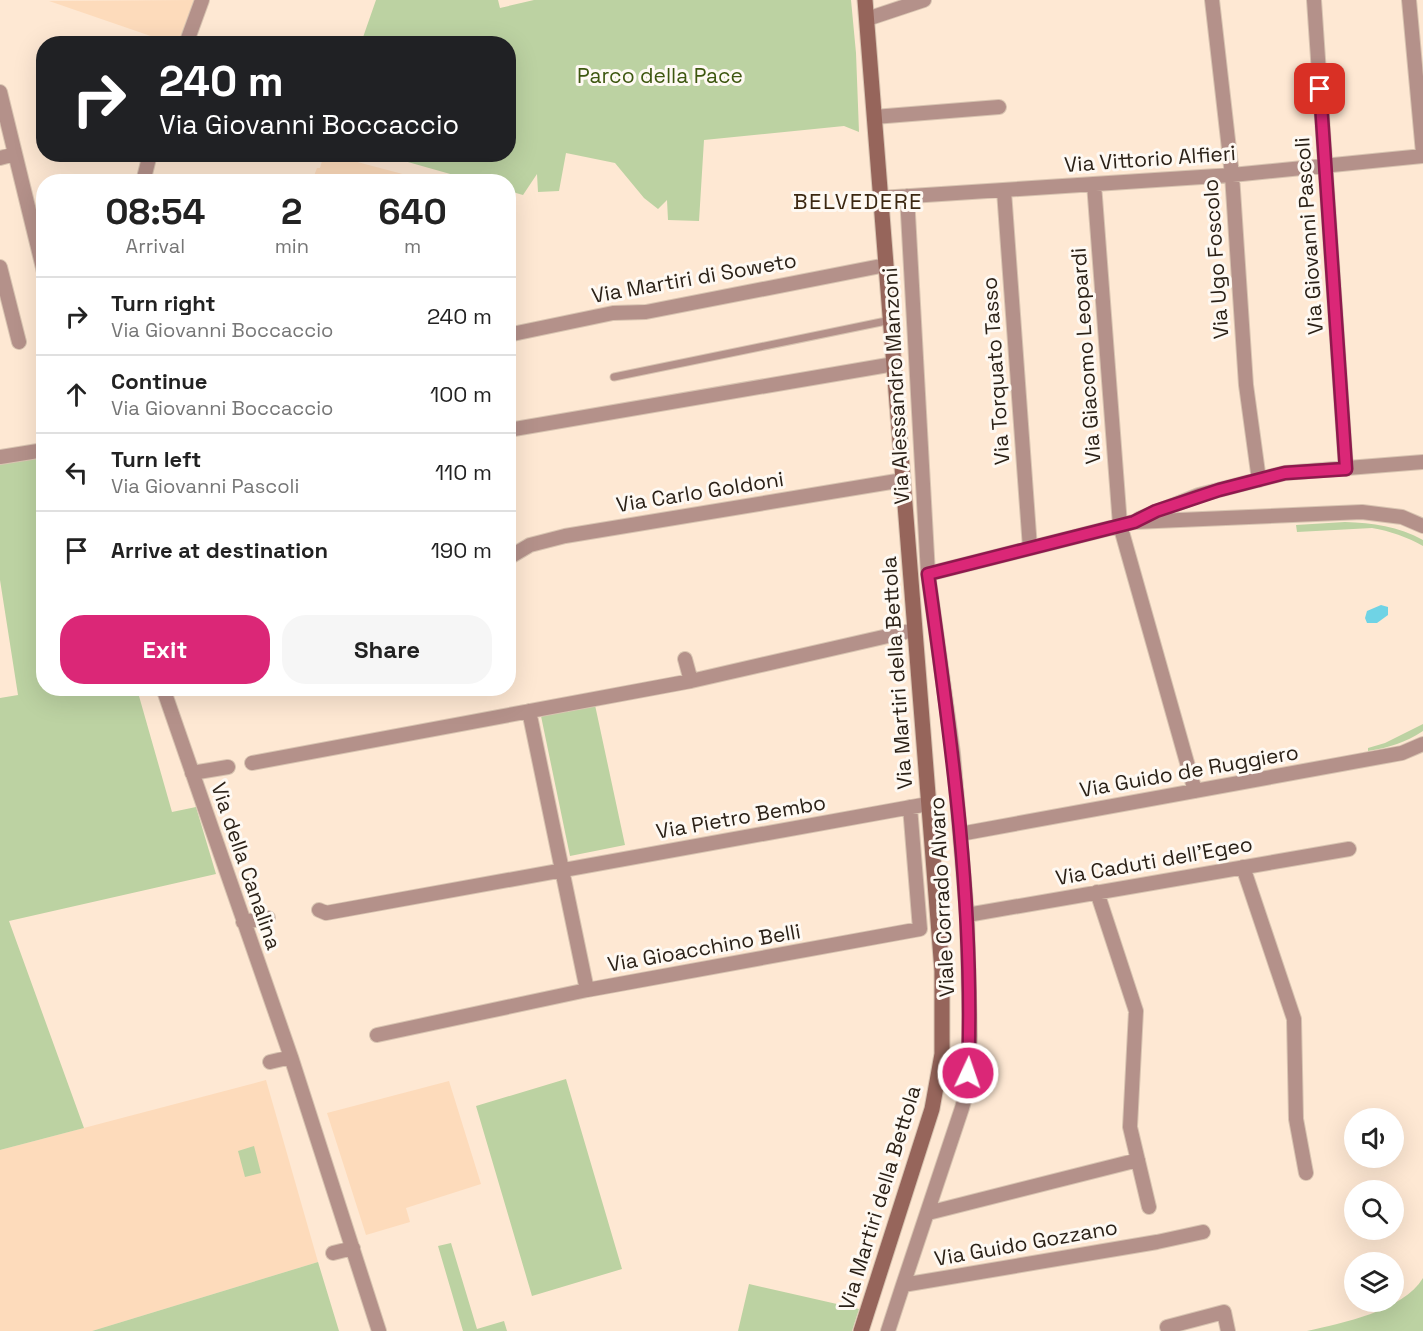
<!DOCTYPE html>
<html lang="en">
<head>
<meta charset="utf-8">
<style>
  body { margin:0; font-family:"Space Grotesk",sans-serif; background:#f6f6f6; color:#222; height:100vh; display:flex; flex-direction:column; font-size:22px; white-space:nowrap }
  * { box-sizing:border-box; margin:0 }
  p { font-size:20px; color:#767676 }
  .icon { flex:none; width:33px; height:33px; fill:none; stroke:currentColor; stroke-width:2; stroke-linecap:round; stroke-linejoin:round }
  .map { position:relative; flex:1; overflow:hidden }
  .sheet { position:absolute; left:36px; top:174px; width:480px; height:522px; display:flex; flex-direction:column; background:#fff; border-radius:24px; box-shadow:0 6px 24px #0002 }
  .sheet>* { flex:none }
  .hud { position:absolute; left:36px; top:36px; width:480px; height:126px; border-radius:24px; box-shadow:0 6px 24px #0002; background:#202124; color:#fff; overflow:hidden }
  .buttons { position:absolute; left:1344px; top:1108px; display:grid; gap:12px }
  .buttons a { display:grid; place-items:center; width:60px; height:60px; border-radius:50%; background:#fff; box-shadow:0 6px 24px #0002; font-size:30px }
  .pin { position:absolute; display:grid; place-items:center; width:51px; height:51px; color:#fff; margin:-26px; border-radius:12px; box-shadow:0 3px 9px #0006 }
  .me { position:absolute; width:66px; margin:-33px; rotate:3deg; stroke-linejoin:round; filter:drop-shadow(0 0 4px #0008) }
  .turn { display:flex; align-items:center; gap:21px; height:126px; padding:0 24px; font-size:27px }
  .turn .icon { width:78px; height:78px; stroke-width:2.5 }
  .turn b { display:block; font-size:42px; line-height:51px }
  .eta { display:flex; justify-content:space-evenly; align-items:center; height:102px; text-align:center }
  .eta b { font-size:36px; font-weight:700; line-height:42px }
  .primary-button { display:flex; gap:12px; margin-top:auto; padding:12px 24px }
  .primary-button a { flex:1; height:69px; border-radius:24px; background:#db2777; color:#fff; font-size:24px; font-weight:700; line-height:69px; text-align:center }
  .primary-button a+a { background:#f6f6f6; color:#222 }
  ul { padding:0; list-style:none }
  li { display:flex; align-items:center; gap:18px; height:78px; padding:0 24px; border-top:2px solid #e0e0e0 }
  li div { flex:1 }
  li b { display:block; font-size:22px }
  li em { font-style:normal }
  .map>svg:first-child { display:block }
  .built { fill:#fddbbb }
  .green { fill:#bcd2a2 }
  .water { fill:#6fd3e5 }
  .lines { fill:none; stroke-linecap:round; stroke-linejoin:round }
  .lane-casing { stroke:#d8c4b1; stroke-width:9 }
  .street-casing { stroke:#d8c4b1; stroke-width:16 }
  .secondary-casing { stroke:#d8c4b1; stroke-width:17 }
  .lane { stroke:#b4918a; stroke-width:7 }
  .street { stroke:#b4918a; stroke-width:14 }
  .secondary { stroke:#96655b; stroke-width:15 }
  .route-casing { stroke:#8e194d; stroke-width:15 }
  .route { stroke:#db2777; stroke-width:10 }
  .labels { text-anchor:middle; stroke-width:6; stroke-linejoin:round; paint-order:stroke }
  .park-label { font-size:21px; fill:#3d570f; stroke:#fef9f3 }
  .street-label { font-size:21px; fill:#2b2117; stroke:#fef9f3 }
  .neighbourhood-label { font-size:22px; letter-spacing:1.5px; fill:#3b2711; stroke:#fef9f3 }
</style>
</head>
<body>
<div class="map">
<svg width="1423" height="1331" viewBox="0 0 1423 1331">
  <rect width="100%" height="100%" fill="#fee8d3"/>
  <path class="built" d="M194,0L180,44L171,43L49,1Z
    M324,154L331,155L429,181H312L317,168H320Z
    M266,1080L318,1262L92,1331H0V1150Z
    M449,1081L481,1184L406,1208L410,1222L366,1235L327,1113Z"/>
  <path class="green" d="M376,0H498L500,8L534,0H851L856,53L859,132L844,126L704,140L699,221L668,220L667,200L658,209L644,198L615,163L566,153L559,191L538,192L537,174L523,195L509,191L508,182L475,181L383,155L508,154V44L361,43Z
    M43,450L44,688L137,689L172,812L196,807L216,874L9,921L84,1128L0,1150V698L18,695L0,580V457Z
    M1345,522C1373,523 1398,526 1423,540V546C1407,537 1390,531 1372,528L1297,532L1296,525Z
    M595,705L625,845L570,856L541,716Z
    M1423,724V731C1404,743 1391,747 1368,751V748L1385,743Z
    M566,1079L622,1269L532,1296L476,1106Z
    M254,1146L261,1173L245,1177L238,1151Z
    M451,1243L477,1329L504,1321L507,1331H463L438,1246Z
    M318,1262L339,1331H92Z
    M1423,1278V1331H1307C1342,1323 1403,1311 1423,1278Z
    M749,1284L859,1309L852,1331H738Z"/>
  <path class="water" d="M1381,605L1388,607V615L1377,623H1367L1365,618L1367,611Z"/>
  <g class="lines">
    <g class="lane-casing">
      <path id="lane" d="M614,377L891,320"/>
    </g>
    <g class="street-casing">
      <path id="street" d="M1212,0L1232,175L1246,385L1259,480
        M1314,0L1346,469
        M1409,0L1423,153
        M867,19L924,0
        M186,44L202,0
        M0,92L44,272
        M874,117L999,107
        M0,158L15,154
        M143,182L150,154
        M1094,184L1120,525L1195,791
        M1004,191L1030,548
        M880,198L1232,175L1423,156
        M0,267L19,342
        M508,335L613,313L646,312L886,265
        M508,430L894,364
        M0,457L44,450
        M1139,519L1199,495L1285,473L1423,462
        M508,558L530,545L565,536L903,480
        M928,574L1134,522L1362,512L1402,517L1423,526
        M685,659L691,681
        M163,688L291,1057L379,1331
        M529,711L587,990
        M252,763L691,681L914,630
        M192,773L228,767
        M960,834L1402,753L1423,744
        M1243,867L1294,1019L1296,1119L1306,1173
        M1097,892L1136,1011L1130,1127L1149,1207
        M319,910L326,913L928,804
        M967,915L1349,849
        M243,922L268,918
        M377,1035L587,990L920,929L910,807
        M270,1062L291,1057
        M928,1213L1138,1160
        M333,1253L353,1248
        M903,1285L962,1108L967,1090L970,1036L967,915L953,753L928,574L907,196
        M1167,1327L1224,1312L1228,1331
        M888,1331L903,1285L1157,1242L1203,1232"/>
    </g>
    <g class="secondary-casing">
      <path id="secondary" d="M861,1331L932,1109L942,1054V971L865,0"/>
    </g>
    <use href="#lane" class="lane"/>
    <use href="#street" class="street"/>
    <use href="#secondary" class="secondary"/>
  </g>
  <g class="lines">
    <g class="route-casing">
      <path id="route" d="M968,1073C975,906 951,739 928,574L1134,522L1156,511L1219,490L1285,473L1346,469L1320,89"/>
    </g>
    <use href="#route" class="route"/>
  </g>
  <g class="labels">
    <g class="park-label">
      <text x="660" y="83">Parco della Pace</text>
    </g>
    <g class="street-label">
      <text transform="translate(1150 159) rotate(-4)" y="7">Via Vittorio Alfieri</text>
      <text transform="translate(1309 236) rotate(-94)" y="7">Via Giovanni Pascoli</text>
      <text transform="translate(1216 259) rotate(-94)" y="7">Via Ugo Foscolo</text>
      <text transform="translate(694 278) rotate(-10)" y="7">Via Martiri di Soweto</text>
      <text transform="translate(1086 356) rotate(-94)" y="7">Via Giacomo Leopardi</text>
      <text transform="translate(996 371) rotate(-94)" y="7">Via Torquato Tasso</text>
      <text transform="translate(896 386) rotate(-93)" y="7">Via Alessandro Manzoni</text>
      <text transform="translate(700 492) rotate(-9)" y="7">Via Carlo Goldoni</text>
      <text transform="translate(897 673) rotate(-94)" y="7">Via Martiri della Bettola</text>
      <text transform="translate(1189 771) rotate(-10)" y="7">Via Guido de Ruggiero</text>
      <text transform="translate(741 817) rotate(-10)" y="7">Via Pietro Bembo</text>
      <text transform="translate(1154 861) rotate(-10)" y="7">Via Caduti dell'Egeo</text>
      <text transform="translate(246 866) rotate(71)" y="7">Via della Canalina</text>
      <text transform="translate(942 897) rotate(-93)" y="7">Viale Corrado Alvaro</text>
      <text transform="translate(704 948) rotate(-10)" y="7">Via Gioacchino Belli</text>
      <text transform="translate(880 1198) rotate(-73)" y="7">Via Martiri della Bettola</text>
      <text transform="translate(1026 1243) rotate(-10)" y="7">Via Guido Gozzano</text>
    </g>
    <g class="neighbourhood-label">
      <text x="858" y="209">BELVEDERE</text>
    </g>
  </g>
</svg>
<div class="buttons">
<a><svg class="icon" aria-label="sound" viewBox="0 0 24 24"><path d="M4 9h4l5-4v14l-5-4H4zM17 9q2 3 0 6"/></svg></a>
<a><svg class="icon" aria-label="search" viewBox="0 0 24 24"><circle cx="10" cy="10" r="6"/><path d="M15 15l6 6"/></svg></a>
<a><svg class="icon" aria-label="layers" viewBox="0 0 24 24"><path d="M12 4l9 5-9 5-9-5zM3 14l9 5 9-5"/></svg></a>
</div>
<div class="pin" style="left:1320px;top:89px;background:#d93025"><svg class="icon" aria-label="arrive" viewBox="0 0 24 24"><path d="M6 21V4h12l-3 4 3 4H6"/></svg></div>
<svg class="me" style="left:968px;top:1073px" viewBox="-20 -20 40 40"><circle r="17" fill="#db2777" stroke="#fff" stroke-width="3"/><path d="M0-11L8 9 0 5-8 9z" fill="#fff"/></svg>
<div class="hud">
<div class="turn"><svg class="icon" aria-label="right" viewBox="0 0 24 24"><path d="M7 20v-9h11M14 6l5 5-5 5"/></svg><div><b>240 m</b>Via Giovanni Boccaccio</div></div>
</div>
<section class="sheet">
<div class="eta">
<div><b>08:54</b><p>Arrival</p></div>
<div><b>2</b><p>min</p></div>
<div><b>640</b><p>m</p></div>
</div>
<ul>
<li><svg class="icon" aria-label="right" viewBox="0 0 24 24"><path d="M7 20v-9h11M14 6l5 5-5 5"/></svg><div><b>Turn right</b><p>Via Giovanni Boccaccio</p></div><em>240 m</em></li>
<li><svg class="icon" aria-label="ahead" viewBox="0 0 24 24"><path d="M12 20V5M6 11l6-6 6 6"/></svg><div><b>Continue</b><p>Via Giovanni Boccaccio</p></div><em>100 m</em></li>
<li><svg class="icon" aria-label="left" viewBox="0 0 24 24"><path d="M17 20v-9H6M10 6l-5 5 5 5"/></svg><div><b>Turn left</b><p>Via Giovanni Pascoli</p></div><em>110 m</em></li>
<li><svg class="icon" aria-label="arrive" viewBox="0 0 24 24"><path d="M6 21V4h12l-3 4 3 4H6"/></svg><div><b>Arrive at destination</b></div><em>190 m</em></li>
</ul>
<div class="primary-button"><a>Exit</a><a>Share</a></div>
</section>
</div>
</body>
</html>
